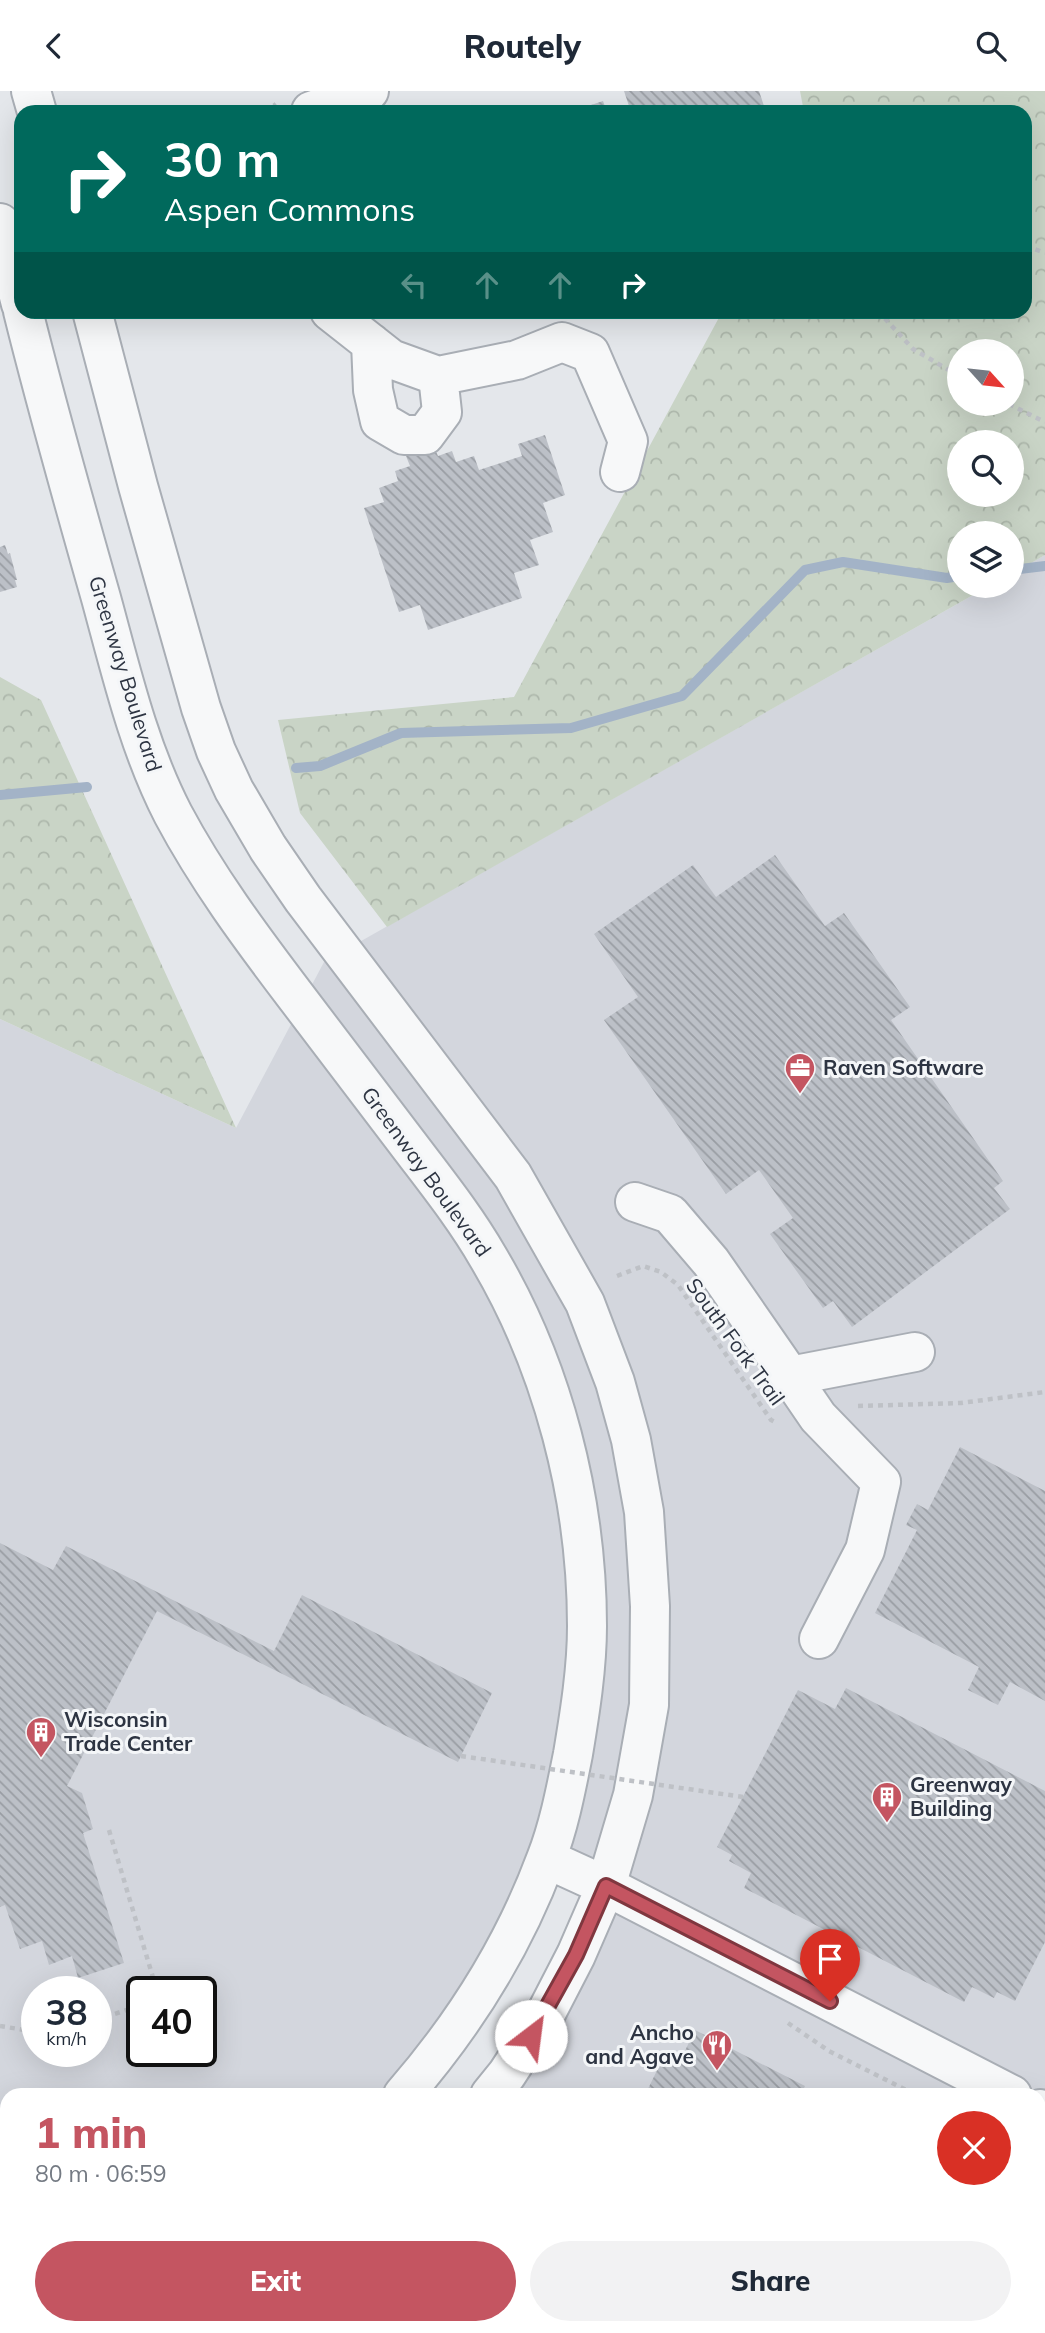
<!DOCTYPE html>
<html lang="en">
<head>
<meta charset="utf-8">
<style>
  body { margin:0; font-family:Mulish,sans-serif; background:#f2f2f3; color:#1f2937; height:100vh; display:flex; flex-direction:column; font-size:26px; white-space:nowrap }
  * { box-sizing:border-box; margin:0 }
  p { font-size:23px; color:#747a83 }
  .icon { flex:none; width:38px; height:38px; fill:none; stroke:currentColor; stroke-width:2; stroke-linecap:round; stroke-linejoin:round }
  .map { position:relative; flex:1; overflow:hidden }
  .panel { position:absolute; left:0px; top:1997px; width:1046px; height:247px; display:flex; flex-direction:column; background:#fff; border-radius:21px 21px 0 0; box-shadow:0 7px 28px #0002 }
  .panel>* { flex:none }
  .banner { position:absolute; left:14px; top:14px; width:1018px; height:214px; border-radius:21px; box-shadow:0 7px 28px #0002; background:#00695c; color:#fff; overflow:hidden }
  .needle { width:46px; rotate:117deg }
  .buttons { position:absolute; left:947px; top:248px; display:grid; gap:14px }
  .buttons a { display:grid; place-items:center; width:77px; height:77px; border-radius:50%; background:#fff; box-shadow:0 7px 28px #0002; font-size:35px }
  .speed { position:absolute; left:21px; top:1885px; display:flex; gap:14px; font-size:35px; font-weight:700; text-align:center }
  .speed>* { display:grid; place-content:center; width:91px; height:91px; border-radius:50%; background:#fff; box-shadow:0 7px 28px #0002; line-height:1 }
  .speed small { font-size:18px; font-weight:400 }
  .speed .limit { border:4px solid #111; border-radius:10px; background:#fff; color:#111 }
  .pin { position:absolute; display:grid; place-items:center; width:60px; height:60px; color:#fff; margin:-72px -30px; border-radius:50% 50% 50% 0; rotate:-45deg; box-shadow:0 0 7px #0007 }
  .pin .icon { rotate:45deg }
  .me { position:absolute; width:77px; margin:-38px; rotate:30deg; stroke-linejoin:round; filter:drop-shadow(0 0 5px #0008) }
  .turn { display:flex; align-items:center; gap:24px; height:147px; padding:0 35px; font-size:32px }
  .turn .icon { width:91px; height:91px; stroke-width:2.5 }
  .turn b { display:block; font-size:49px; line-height:60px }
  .lanes { display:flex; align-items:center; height:66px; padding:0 35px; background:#0003; justify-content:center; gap:35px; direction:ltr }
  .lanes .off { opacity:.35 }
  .round { display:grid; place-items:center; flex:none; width:74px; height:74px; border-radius:37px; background:#f2f2f3 }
  .overview { display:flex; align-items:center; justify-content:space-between; height:119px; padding:0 35px }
  h1 { font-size:42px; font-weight:800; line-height:52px; color:#c45561 }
  .primary-button { display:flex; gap:14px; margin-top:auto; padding:14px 35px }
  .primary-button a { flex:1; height:80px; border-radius:42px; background:#c45561; color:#fff; font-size:28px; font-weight:800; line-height:80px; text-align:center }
  .primary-button a+a { background:#f2f2f3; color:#1f2937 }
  header { display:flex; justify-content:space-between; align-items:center; height:91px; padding:0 35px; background:#fff; font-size:32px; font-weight:800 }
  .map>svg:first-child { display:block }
  .built { fill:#d3d6dd; fill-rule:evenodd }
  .forest { fill:url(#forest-crowns); fill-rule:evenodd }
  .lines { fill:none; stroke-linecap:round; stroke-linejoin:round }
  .stream { stroke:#a3b3c7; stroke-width:10 }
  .building { fill:url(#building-back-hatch) }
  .minor-casing { stroke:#a9aeb5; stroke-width:42 }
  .path { stroke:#bec1c6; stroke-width:4.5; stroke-dasharray:5 5; stroke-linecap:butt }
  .minor { stroke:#f7f8f9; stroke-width:38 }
  .path-bridge { stroke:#bec1c6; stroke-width:4.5; stroke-dasharray:5 5; stroke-linecap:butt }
  .route-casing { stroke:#7f373f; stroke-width:18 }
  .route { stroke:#c45561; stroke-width:12 }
  .labels { text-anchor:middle; stroke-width:6; stroke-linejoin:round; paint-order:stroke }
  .street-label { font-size:21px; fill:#2d3442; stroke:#f4f6f8 }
  .poi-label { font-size:21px; font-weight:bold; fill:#2d3442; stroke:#f4f6f8; text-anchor:start }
</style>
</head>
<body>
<header><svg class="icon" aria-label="back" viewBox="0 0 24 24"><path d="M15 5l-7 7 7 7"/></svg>Routely<svg class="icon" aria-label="search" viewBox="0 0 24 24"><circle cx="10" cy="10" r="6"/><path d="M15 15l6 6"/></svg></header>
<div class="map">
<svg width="1045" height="2242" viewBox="0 0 1045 2242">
  <defs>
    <pattern id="forest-crowns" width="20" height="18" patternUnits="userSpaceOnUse" patternTransform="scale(1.75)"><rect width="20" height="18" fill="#c9d4c6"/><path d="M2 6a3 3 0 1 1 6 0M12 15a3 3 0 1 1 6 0" fill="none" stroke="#adb7ab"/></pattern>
    <pattern id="building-back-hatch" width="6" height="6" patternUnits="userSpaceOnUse" patternTransform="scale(1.75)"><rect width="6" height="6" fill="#bcc0c7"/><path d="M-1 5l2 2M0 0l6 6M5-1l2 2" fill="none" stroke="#999da3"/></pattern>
  </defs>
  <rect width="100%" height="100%" fill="#e4e7eb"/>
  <path class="built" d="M1045,464V2242H300L305,2236H1040V2004H513L619,1811L547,1768L403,2004H7V2236L176,2237L171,2242H0V928L236,1037L324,871L989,495H1012V483ZM37,1900H96V1960H37ZM142,1900H201V1960H142Z"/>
  <path class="forest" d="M800,0H1045V464L1012,483V443H959V495H989L387,836L300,722L278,629L514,606L722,221L1026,220V21H804ZM959,261H1012V313H959ZM959,352H1012V404H959Z
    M0,586L41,609L236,1037L0,928Z"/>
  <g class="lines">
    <path class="stream" d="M1012,479L1045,475
      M296,677L320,675L401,642L571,637L682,605L805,479L843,471L947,487L959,485
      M0,704L87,696"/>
  </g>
  <path class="building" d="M624,0H759L766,21H631Z
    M603,10L607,21H580L579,18Z
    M545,344L565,404L543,412L553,441L530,449L539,474L514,482L522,507L428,539L420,514L399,521L364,417L384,411L379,397L398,390L395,380L410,375L406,365L434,356L438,365L452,360L456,371L474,365L479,379L522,365L518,353Z
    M5,454L8,463L10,462L17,489H15L17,496L0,501V456Z
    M775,764L825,835L844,822L910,916L891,929L1003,1090L994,1097L1010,1118L852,1236L833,1210L823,1217L770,1143L793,1127L759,1079L726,1103L604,929L638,906L594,843L693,774L716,806Z
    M960,1356L1045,1400V1610L1010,1591L998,1614L968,1599L979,1576L875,1522L917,1439L906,1434L917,1413L928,1419Z
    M0,1452L53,1479L66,1455L274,1560L302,1504L492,1602L458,1671L157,1520L67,1695L82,1702L93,1738L83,1742L124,1872L78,1887L72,1865L49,1874L42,1850L20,1858L5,1814L0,1816Z
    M846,1597L1045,1700V1851L1015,1910L997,1901L994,1907L972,1896L964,1911L744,1797L751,1782L729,1770L732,1764L717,1756L798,1599L835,1618Z
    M695,1939L805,1995L801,2004H645L667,1959L682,1966Z
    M1045,2150V2197L1040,2207V2161Z
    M0,2211L7,2215V2236H28L25,2242H0Z
    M1000,2236H1024L1021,2242H997Z"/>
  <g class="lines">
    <g class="minor-casing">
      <path id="minor" d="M31,0L37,21
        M311,20L369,0
        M0,132L21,213
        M23,220C47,317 74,412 101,507C121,580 138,655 173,723C207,787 250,845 294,903C332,953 370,1003 408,1053C436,1090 465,1126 488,1166C553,1275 587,1408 587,1535C587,1577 580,1621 573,1663C566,1698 559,1735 546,1768C514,1854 463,1935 403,2004
        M92,220L138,395L201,617L216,660L234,699L268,757L303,808L513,1085L585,1212L615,1291L631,1349L644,1421L650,1515L649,1614L633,1704L606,1795L576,1864L544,1926L507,1983L490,2004
        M330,220L391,268L438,285L517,269L562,251L590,262L628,350L620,381
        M371,252L373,299L380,330L404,344H425L442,321L438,285
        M635,1111L670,1123L711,1171L790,1285L915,1261
        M790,1285L818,1326L881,1391L865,1459L819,1548
        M547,1768L606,1795L1012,2004
        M1040,2018L1045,2021
        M0,2141L7,2145
        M171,2242L176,2236
        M265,2242L269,2236"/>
    </g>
    <path class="path" d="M266,21L276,13
      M1026,155L1045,162
      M878,220L913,258L959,285
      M1009,313L1045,331
      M617,1185L643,1175L661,1181L678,1194L771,1329L775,1331
      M858,1315L961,1312L1045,1301
      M109,1739L157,1900
      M96,1929L142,1914
      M788,1932L829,1960L916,2004
      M0,1935L37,1941
      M1040,2181L1045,2170
      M1008,2242L1010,2236"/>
    <use href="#minor" class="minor"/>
    <path class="path-bridge" d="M461,1665L743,1706"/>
  </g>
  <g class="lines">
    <g class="route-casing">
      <path id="route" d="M531,1945L576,1864L606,1795L830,1910"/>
    </g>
    <use href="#route" class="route"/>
  </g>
  <defs>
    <g id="office-pin" transform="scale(1.575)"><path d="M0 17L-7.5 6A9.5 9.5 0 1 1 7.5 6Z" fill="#c45561" stroke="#f4f6f8"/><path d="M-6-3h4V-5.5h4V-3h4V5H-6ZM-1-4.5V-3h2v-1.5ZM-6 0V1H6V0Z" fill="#fff"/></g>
    <g id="building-pin" transform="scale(1.575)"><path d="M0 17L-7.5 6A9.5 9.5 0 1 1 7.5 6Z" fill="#c45561" stroke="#f4f6f8"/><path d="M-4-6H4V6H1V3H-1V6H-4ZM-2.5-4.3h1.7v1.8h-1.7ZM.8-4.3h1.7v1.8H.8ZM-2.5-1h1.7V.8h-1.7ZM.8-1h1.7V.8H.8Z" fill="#fff"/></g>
    <g id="restaurant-pin" transform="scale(1.575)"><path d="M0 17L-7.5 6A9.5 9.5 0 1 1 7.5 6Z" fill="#c45561" stroke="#f4f6f8"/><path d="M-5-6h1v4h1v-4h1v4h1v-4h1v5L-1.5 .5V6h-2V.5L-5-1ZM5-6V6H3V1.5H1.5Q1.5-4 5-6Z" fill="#fff"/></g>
  </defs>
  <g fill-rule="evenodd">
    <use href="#office-pin" x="800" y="977"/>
    <use href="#building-pin" x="41" y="1641"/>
    <use href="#building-pin" x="887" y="1706"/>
    <use href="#restaurant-pin" x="717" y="1954"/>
  </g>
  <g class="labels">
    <g class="street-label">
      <text transform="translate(125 583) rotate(73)" y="7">Greenway Boulevard</text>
      <text transform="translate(426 1081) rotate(54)" y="7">Greenway Boulevard</text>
      <text transform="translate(735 1251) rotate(54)" y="7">South Fork Trail</text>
    </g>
    <g class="poi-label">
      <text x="823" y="984">Raven Software</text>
      <text x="64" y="1636">Wisconsin<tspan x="64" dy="24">Trade Center</tspan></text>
      <text x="910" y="1701">Greenway<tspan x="910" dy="24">Building</tspan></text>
      <text x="694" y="1949" text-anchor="end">Ancho<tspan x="694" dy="24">and Agave</tspan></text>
    </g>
  </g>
</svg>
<div class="buttons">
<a><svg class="needle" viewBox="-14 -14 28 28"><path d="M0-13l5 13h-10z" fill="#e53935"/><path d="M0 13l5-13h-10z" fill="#747a83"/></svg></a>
<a><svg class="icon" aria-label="search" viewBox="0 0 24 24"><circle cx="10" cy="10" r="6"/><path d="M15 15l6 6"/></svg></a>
<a><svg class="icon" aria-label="layers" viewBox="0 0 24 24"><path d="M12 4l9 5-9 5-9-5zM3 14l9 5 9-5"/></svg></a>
</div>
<div class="speed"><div>38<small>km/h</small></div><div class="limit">40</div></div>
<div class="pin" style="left:830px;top:1910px;background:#d93025"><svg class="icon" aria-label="arrive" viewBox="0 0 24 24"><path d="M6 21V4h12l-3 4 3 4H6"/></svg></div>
<svg class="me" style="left:531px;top:1945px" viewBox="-20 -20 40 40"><circle r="19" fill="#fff"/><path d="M0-13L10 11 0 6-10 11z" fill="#c45561"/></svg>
<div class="banner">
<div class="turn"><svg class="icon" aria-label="right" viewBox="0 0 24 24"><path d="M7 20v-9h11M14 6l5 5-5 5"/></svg><div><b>30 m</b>Aspen Commons</div></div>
<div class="lanes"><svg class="icon off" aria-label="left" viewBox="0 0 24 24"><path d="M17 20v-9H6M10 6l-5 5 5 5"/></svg><svg class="icon off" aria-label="ahead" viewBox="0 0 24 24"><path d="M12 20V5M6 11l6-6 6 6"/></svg><svg class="icon off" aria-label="ahead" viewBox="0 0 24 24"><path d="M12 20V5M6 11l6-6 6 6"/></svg><svg class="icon" aria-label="right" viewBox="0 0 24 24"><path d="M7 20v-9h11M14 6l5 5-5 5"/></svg></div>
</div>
<section class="panel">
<div class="overview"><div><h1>1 min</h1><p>80 m · 06:59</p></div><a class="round" style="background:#d93025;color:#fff"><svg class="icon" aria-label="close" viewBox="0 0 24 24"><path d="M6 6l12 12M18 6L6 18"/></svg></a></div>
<div class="primary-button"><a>Exit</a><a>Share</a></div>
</section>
</div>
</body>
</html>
